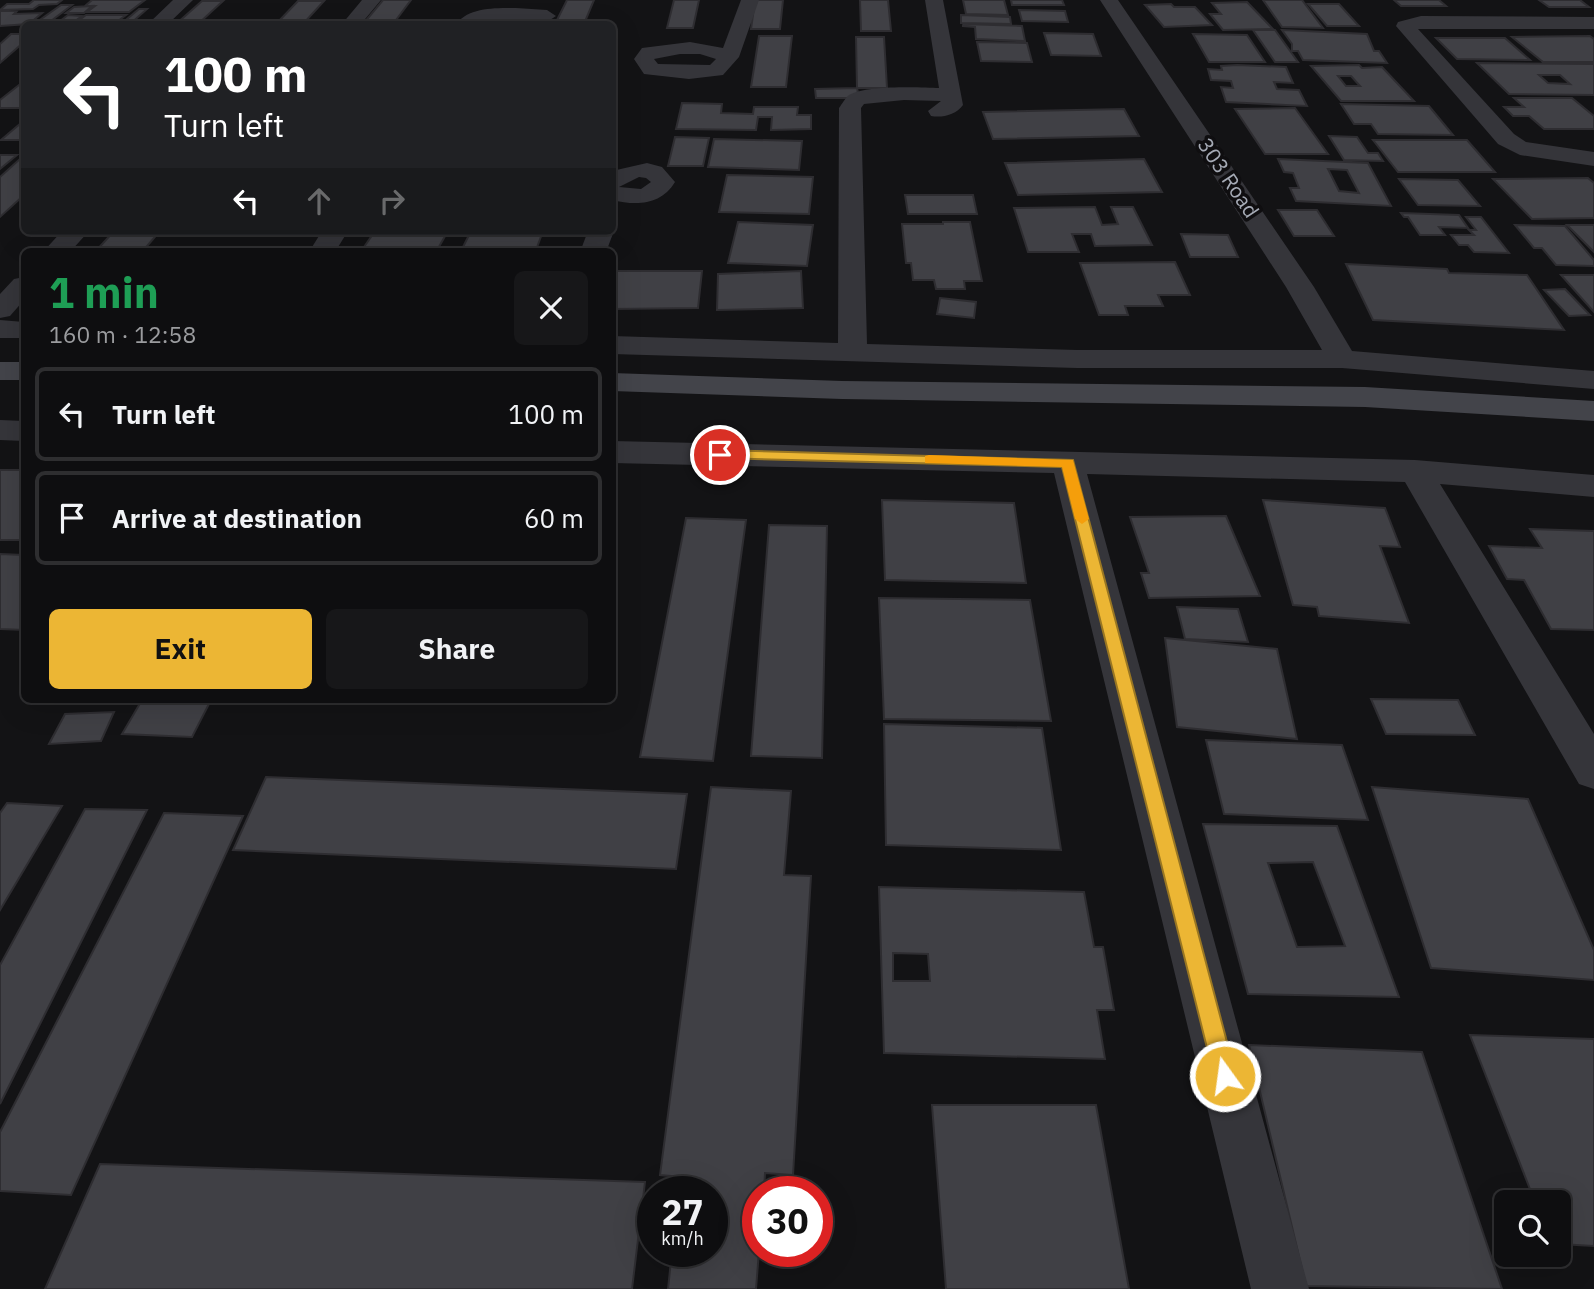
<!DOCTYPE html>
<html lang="en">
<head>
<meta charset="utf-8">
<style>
  body { margin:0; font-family:"IBM Plex Sans",sans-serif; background:#171719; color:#f1f3f6; height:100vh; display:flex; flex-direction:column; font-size:26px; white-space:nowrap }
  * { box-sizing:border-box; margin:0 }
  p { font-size:23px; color:#9b9c9f }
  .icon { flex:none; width:38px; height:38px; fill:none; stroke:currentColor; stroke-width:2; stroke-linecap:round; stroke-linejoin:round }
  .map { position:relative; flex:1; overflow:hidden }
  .sheet { position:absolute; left:21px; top:248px; width:595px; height:455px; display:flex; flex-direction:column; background:#0e0e10; border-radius:10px; box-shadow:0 7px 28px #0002,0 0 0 2px #2e2e30 }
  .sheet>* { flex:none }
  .top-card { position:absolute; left:21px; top:21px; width:595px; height:214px; border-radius:10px; box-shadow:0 7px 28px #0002,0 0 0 2px #2e2e30; background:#202124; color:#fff; overflow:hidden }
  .tools { position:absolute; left:1494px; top:1190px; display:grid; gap:14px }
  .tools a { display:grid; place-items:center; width:77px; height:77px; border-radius:10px; background:#0e0e10; box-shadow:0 7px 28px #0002,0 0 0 2px #2e2e30; font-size:35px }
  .speed { position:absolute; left:637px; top:1176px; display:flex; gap:14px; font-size:35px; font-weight:700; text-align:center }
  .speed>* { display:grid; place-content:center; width:91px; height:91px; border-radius:50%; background:#0e0e10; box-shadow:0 7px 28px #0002,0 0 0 2px #2e2e30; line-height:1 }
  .speed small { font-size:18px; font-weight:400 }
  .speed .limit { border:10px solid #d22; background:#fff; color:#111 }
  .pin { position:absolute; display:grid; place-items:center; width:60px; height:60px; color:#fff; margin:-30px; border:4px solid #fff; border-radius:50%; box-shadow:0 2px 7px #0007 }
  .me { position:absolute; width:77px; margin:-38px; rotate:346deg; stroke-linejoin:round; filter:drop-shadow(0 0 5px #0008) }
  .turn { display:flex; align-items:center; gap:24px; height:147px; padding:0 28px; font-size:32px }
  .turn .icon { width:91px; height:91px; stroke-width:2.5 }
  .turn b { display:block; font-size:49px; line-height:60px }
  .lanes { display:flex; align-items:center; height:66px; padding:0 28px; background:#0003; justify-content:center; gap:35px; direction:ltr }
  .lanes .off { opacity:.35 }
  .round { display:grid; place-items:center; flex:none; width:74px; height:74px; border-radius:10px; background:#171719 }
  .headline { display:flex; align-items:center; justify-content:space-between; height:119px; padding:0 28px }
  h1 { font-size:42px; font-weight:700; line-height:52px; color:#1e9e55 }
  .primary-button { display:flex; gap:14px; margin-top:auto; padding:14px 28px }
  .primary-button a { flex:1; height:80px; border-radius:10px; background:#ecb634; color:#111; font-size:28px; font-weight:700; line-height:80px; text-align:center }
  .primary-button a+a { background:#171719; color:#f1f3f6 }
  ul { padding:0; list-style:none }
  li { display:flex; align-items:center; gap:21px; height:94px; margin:0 14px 10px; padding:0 14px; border:4px solid #2e2e30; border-radius:10px }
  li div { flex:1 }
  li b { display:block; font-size:26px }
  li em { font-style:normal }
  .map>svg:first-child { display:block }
  .building { fill:#404045; stroke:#2e2d31; stroke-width:2; fill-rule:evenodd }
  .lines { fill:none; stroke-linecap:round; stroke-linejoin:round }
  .street { fill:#35353a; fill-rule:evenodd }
  .secondary { fill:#43444a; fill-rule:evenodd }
  .route { fill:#ecb634; stroke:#997622; stroke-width:2 }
  .slow { fill:#f59e0b }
  .labels { text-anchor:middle; stroke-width:7; stroke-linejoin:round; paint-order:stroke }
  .far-street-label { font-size:21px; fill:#a5aab5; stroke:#0f0e10 }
</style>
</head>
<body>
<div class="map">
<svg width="1594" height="1289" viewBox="0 0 1594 1289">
  <rect width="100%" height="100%" fill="#131315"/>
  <path class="building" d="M34,0H62L57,4L39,5L33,9L0,10L7,4H29Z
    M92,0H145L129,12H87L95,6H85Z
    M383,0H411L393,24H363Z
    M567,0H594L584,24H555Z
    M674,0H699L693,28H667Z
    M755,0H783L780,29H751Z
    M860,0H888L891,31H861Z
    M963,0H1004L1008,15L966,14Z
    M1011,0H1062L1064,5H1012Z
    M1263,0H1302L1323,28L1282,27Z
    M1394,0H1439L1446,6H1401Z
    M1539,0H1580L1589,7H1549Z
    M202,1H223L198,24H176Z
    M298,1H324L303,24H276Z
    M1247,2L1273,29L1223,30L1210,14H1221L1212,3Z
    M1171,4L1174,7H1195L1212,25L1164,27L1145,5Z
    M1308,4H1339L1359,26H1327Z
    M61,5H72L47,24H34Z
    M92,6L84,13H66L74,7Z
    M139,9H147L130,24H121Z
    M1019,10L1065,11L1068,22L1022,21Z
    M0,11H17L14,14L42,13L29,24L0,26Z
    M68,15L82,16L71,24H56Z
    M86,15H126L114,24H74Z
    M961,15L1010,17L1011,24L961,23Z
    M963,24L1022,26L1025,41L976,39L975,27L963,26Z
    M1253,30H1275L1298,62H1275Z
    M1282,30L1367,34L1374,51H1379L1387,63L1303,60L1298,51H1292V44Z
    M1044,33L1093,34L1101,56L1051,55Z
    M11,34H24V42L0,63V44Z
    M1193,34L1247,35L1265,62H1209Z
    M759,36H792L786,87H751Z
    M1590,36L1594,39V62H1543L1512,37Z
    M856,37H884L887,88H857Z
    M1436,38H1505L1530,60L1457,59Z
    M977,42L1027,43L1032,62L981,61Z
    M1477,63L1594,64V95L1509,94ZM1539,75H1560L1570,84L1548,83Z
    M1237,65L1286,67L1293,83L1274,82L1277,89L1299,90L1307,106L1226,102L1221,87L1233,88L1231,81L1211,80L1208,69L1222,70L1221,66Z
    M1359,65L1362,68L1382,67L1414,101H1341L1311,66ZM1338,76H1351L1360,86H1346Z
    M24,81V108H0V100Z
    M857,88L859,98H816L815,89Z
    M1514,98H1572L1594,116V129H1544L1529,116H1513L1504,107H1524Z
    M682,103L722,104L721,113L753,114L754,107H798L797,115H811V129L771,130L772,117H758L756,130L676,129Z
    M1341,104L1429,106L1453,135L1378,134L1371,124H1354Z
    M1295,108L1328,154H1265L1235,109Z
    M1124,109L1139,136L993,139L983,112Z
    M21,123H24V140H1Z
    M1329,136L1357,137L1368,153H1378L1383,161L1344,160Z
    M675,137L709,138L703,166H668Z
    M714,139L802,141L799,170L708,167Z
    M1373,140H1467L1495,172H1398Z
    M0,155H17L0,169Z
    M21,158H24V195L0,217V177Z
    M1144,159L1162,192L1018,195L1005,163Z
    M1278,159L1368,163L1391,206L1296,201L1290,188H1299L1293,173L1284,172ZM1328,169L1347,170L1359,193L1339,191Z
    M727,175L813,177L809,214L719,212Z
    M1588,178L1594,183V218L1532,219L1493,179Z
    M1399,179L1458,180L1480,206L1418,205Z
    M905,195H973L977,214H908Z
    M1095,207L1102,225L1118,224L1111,207H1133L1152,245L1095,246L1091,234H1072L1079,252H1028L1014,208Z
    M1278,210H1317L1334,236H1294Z
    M1401,213L1459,215L1468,228L1439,227L1445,235H1420L1408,217H1404Z
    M1466,217H1481L1509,253L1474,252L1468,245H1459L1451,235H1474L1469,230H1476Z
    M738,222L813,225L807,266L728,263Z
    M943,222H970L982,281H964L965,289H936L934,280H913L911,263H906L902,224H943Z
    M1515,225L1565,226L1594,260V266L1556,265L1542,248H1534Z
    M1567,225H1594V252Z
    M114,231H160L142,252H95Z
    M375,231H448L436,252L362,250Z
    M471,231H543L536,250L462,249Z
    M1181,234L1228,235L1238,257H1190Z
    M1175,262L1190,295H1158L1163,306H1125L1128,315H1099L1080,263Z
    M1346,264L1447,269L1449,273L1527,275L1564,330L1373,320Z
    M614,271H702L698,308L612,309Z
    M801,271L803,308L717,310L718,274Z
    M1561,275H1594V312Z
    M1565,289L1590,315L1569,316L1544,290Z
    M940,298L976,302L974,318L937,314Z
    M0,470H24V540H0Z
    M882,500L1014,503L1026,583L885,580Z
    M1263,500L1385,508L1400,547L1380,546L1409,623L1319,616L1317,607L1293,605Z
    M1226,516L1260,596L1149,598L1141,573H1149L1130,517Z
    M686,518L746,520L713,761L640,757Z
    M769,525L827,526L822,758L751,756Z
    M1530,529L1594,531V630L1551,629L1524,580L1507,579L1489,546L1542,548Z
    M0,554L24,555V630L0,629Z
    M879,598L1030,600L1051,721L884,719Z
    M1177,607L1238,609L1248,642L1185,639Z
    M1165,638L1277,649L1297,739L1177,727Z
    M1371,699L1458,700L1475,735L1386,734Z
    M142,700H211L192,737L122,734Z
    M114,712L101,741L49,744L65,714Z
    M884,724L1042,728L1061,850L886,845Z
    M1206,740L1342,745L1368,820L1224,814Z
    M266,777L687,794L676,869L233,850Z
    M711,787L791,791L784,875L811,876L793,1175L765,1173L764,1192H758L759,1251L756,1289H668L672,1251H712V1192H680L681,1177L660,1175Z
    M1372,787L1528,799L1594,950V980L1431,968Z
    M7,803L62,806L0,910V813Z
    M85,809L147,810L0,1104V965Z
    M164,813L243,816L71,1195L0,1191V1132Z
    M1203,824L1337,826L1399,997L1248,994ZM1313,862L1345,946L1297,947L1268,863Z
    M879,887L1084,892L1094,947H1103L1114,1010H1097L1105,1059L884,1053ZM893,953L928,954L930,981H893Z
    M1470,1035L1594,1039V1246L1559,1244V1202H1535Z
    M1249,1045L1422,1052L1502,1289L1306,1286Z
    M932,1105H1096L1129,1289H946Z
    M100,1164L645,1182L632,1289H45Z"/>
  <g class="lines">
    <path class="street" d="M173,0H193L168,24H148Z
      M362,0H381L361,24H342Z
      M741,0H759L739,57L723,75L689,79L644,74L634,59L642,48L690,42L723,48ZM680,54H700L716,59L710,65L658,64L654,59Z
      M925,0H943L963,105C956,115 942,118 931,116L928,111L941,101L904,100L864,104L861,108L867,344L1077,350H1322L1286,287L1100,0H1118L1314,287L1352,351L1594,371V389L1342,368H1077L612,354V336L838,343L839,108C842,104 846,97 849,95C865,85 920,87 939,88Z
      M516,8L547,10L556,16L547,22L503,19L476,24H456C469,7 496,8 516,8Z
      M1421,16L1594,17V29H1418L1514,134L1526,142L1594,152V166L1520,155L1498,144L1396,26L1398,22Z
      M647,163L662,167L675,182C661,205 637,206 612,200V171ZM639,177L646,178L651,182L641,189L619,187Z
      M612,229L614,231L606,252H580L588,231Z
      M62,231H89L70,252H43Z
      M322,231H348L335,252H309Z
      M24,277V300L10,316L0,318V294L14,279Z
      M0,320L24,322V338H0Z
      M0,420L24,421V441L0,440Z
      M612,441L1415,460L1594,475V497L1440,484L1594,734V789L1579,784L1405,482L1087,474L1309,1289H1251L1054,473L612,463Z"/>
    <path class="secondary" d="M0,362H24V380H0Z
      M612,373L842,381L1365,387L1594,401V421L1365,407L842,399L612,391Z"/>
  </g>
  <path class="route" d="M720,450L1073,460L1236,1076L1233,1083L1225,1087L1217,1083L1214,1076L1062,467L715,458L713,455Z"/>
  <path class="slow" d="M929,455L1073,460L1089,519L1082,524L1075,519L1062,467L925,463V456Z"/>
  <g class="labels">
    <g class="far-street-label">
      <text transform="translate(1228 178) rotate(56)" y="7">303 Road</text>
    </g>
  </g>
</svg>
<div class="tools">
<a><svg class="icon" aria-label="search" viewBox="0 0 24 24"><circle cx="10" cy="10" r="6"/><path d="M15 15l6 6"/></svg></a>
</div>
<div class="speed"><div>27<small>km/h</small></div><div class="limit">30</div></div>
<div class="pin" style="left:720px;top:455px;background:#d93025"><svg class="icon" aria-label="arrive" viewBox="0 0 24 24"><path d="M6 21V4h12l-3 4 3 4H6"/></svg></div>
<svg class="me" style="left:1225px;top:1076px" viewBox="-20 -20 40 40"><circle r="17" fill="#ecb634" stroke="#fff" stroke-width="3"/><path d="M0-11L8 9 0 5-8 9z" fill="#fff"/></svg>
<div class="top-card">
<div class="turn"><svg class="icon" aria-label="left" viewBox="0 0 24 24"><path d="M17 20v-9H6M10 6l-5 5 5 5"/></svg><div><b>100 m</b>Turn left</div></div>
<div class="lanes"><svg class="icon" aria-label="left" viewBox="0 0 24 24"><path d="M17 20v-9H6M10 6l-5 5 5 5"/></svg><svg class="icon off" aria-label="ahead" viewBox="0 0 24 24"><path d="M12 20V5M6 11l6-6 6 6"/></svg><svg class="icon off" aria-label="right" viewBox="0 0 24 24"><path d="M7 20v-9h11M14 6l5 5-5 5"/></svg></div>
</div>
<section class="sheet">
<div class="headline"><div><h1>1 min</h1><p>160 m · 12:58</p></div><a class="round"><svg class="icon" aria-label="close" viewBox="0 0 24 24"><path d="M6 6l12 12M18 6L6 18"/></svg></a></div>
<ul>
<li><svg class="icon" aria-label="left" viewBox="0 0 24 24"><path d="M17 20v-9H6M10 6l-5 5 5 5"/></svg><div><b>Turn left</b></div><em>100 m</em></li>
<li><svg class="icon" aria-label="arrive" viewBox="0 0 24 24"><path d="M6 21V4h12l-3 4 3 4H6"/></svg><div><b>Arrive at destination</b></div><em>60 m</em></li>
</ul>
<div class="primary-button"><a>Exit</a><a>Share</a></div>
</section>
</div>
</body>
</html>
